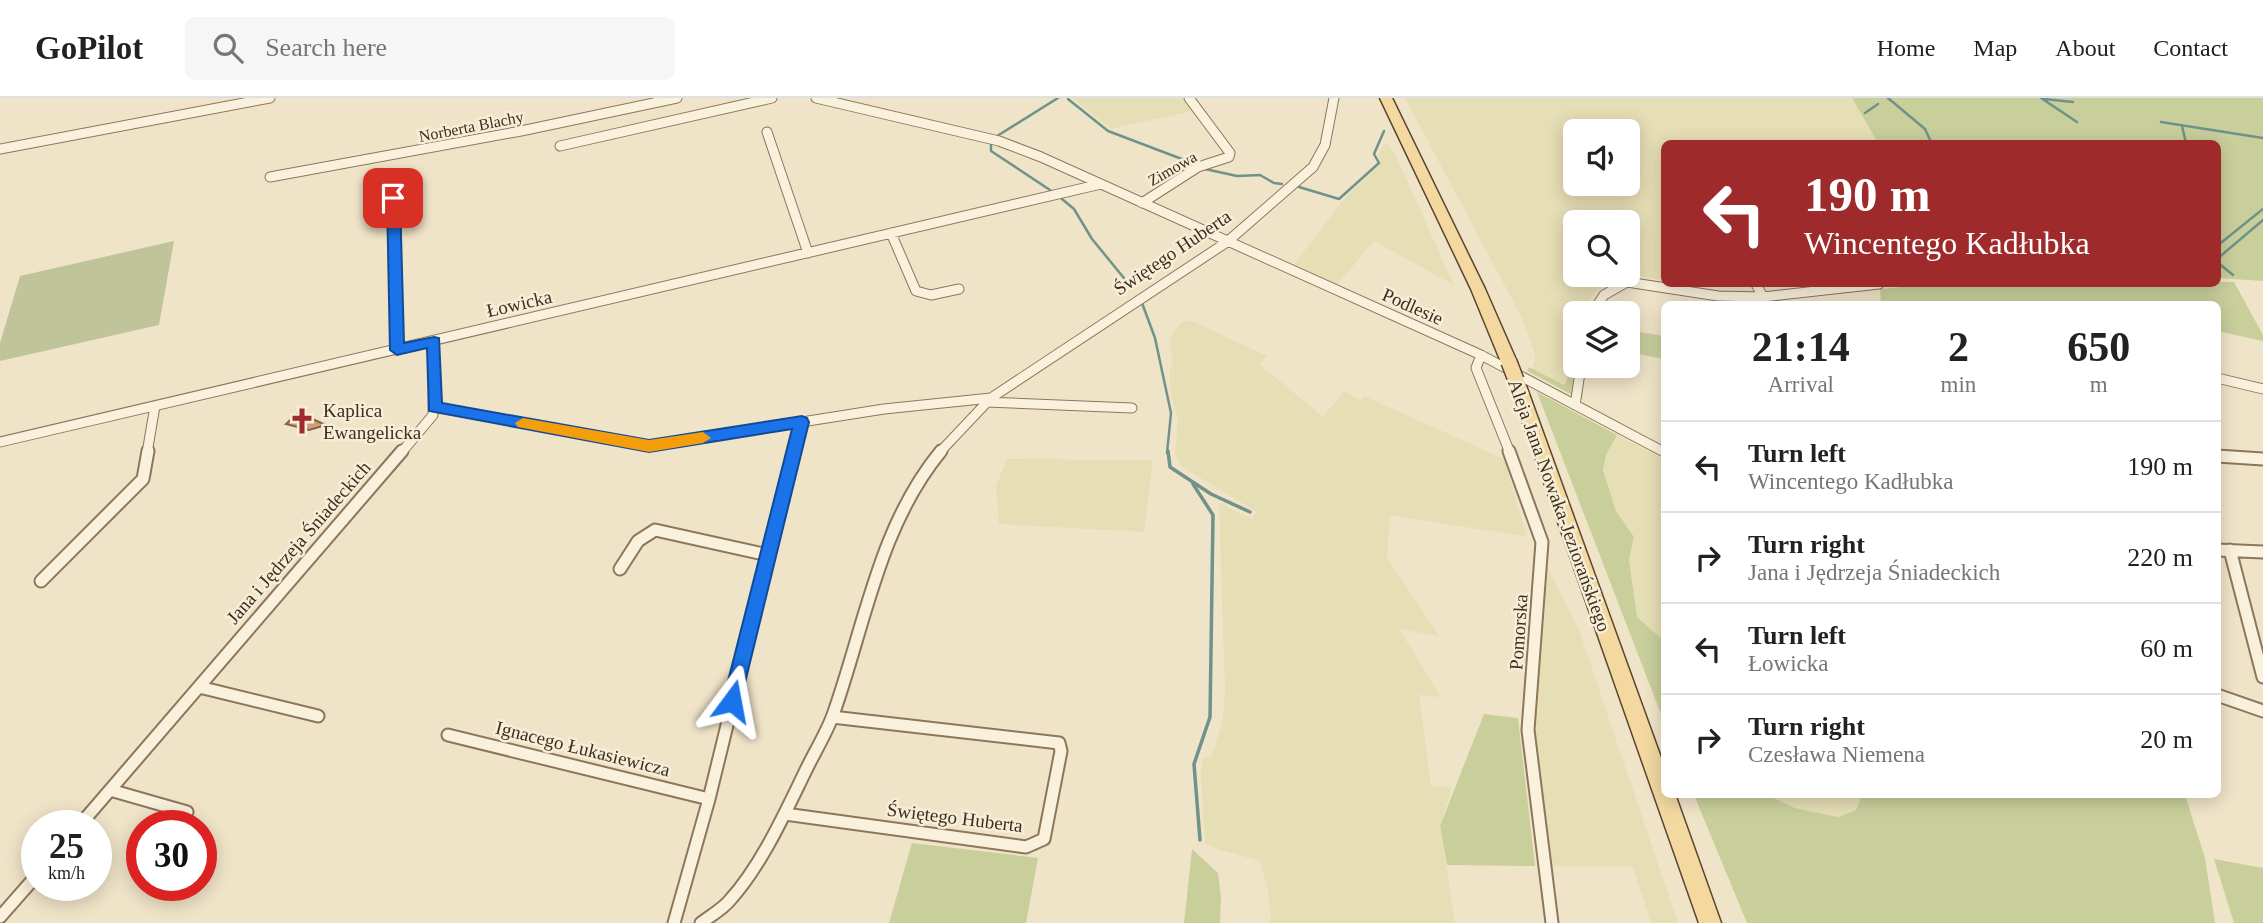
<!DOCTYPE html>
<html lang="en">
<head>
<meta charset="utf-8">
<style>
  body { margin:0; font-family:Georgia,serif; background:#f6f6f6; color:#222; height:100vh; display:flex; flex-direction:column; font-size:26px; white-space:nowrap }
  * { box-sizing:border-box; margin:0 }
  p { font-size:23px; color:#767676 }
  .icon { flex:none; width:38px; height:38px; fill:none; stroke:currentColor; stroke-width:2; stroke-linecap:round; stroke-linejoin:round }
  .map { position:relative; flex:1; overflow:hidden }
  .drawer { position:absolute; left:1661px; top:203px; width:560px; height:497px; display:flex; flex-direction:column; background:#fff; border-radius:10px; box-shadow:0 4px 18px #0003 }
  .drawer>* { flex:none }
  .hud { position:absolute; left:1661px; top:42px; width:560px; height:147px; border-radius:10px; box-shadow:0 4px 18px #0003; background:#9e2a2b; color:#fff; overflow:hidden }
  .buttons { position:absolute; left:1563px; top:21px; display:grid; gap:14px }
  .buttons a { display:grid; place-items:center; width:77px; height:77px; border-radius:10px; background:#fff; box-shadow:0 4px 18px #0003; font-size:35px }
  .speed { position:absolute; left:21px; top:712px; display:flex; gap:14px; font-size:35px; font-weight:700; text-align:center }
  .speed>* { display:grid; place-content:center; width:91px; height:91px; border-radius:50%; background:#fff; box-shadow:0 4px 18px #0003; line-height:1 }
  .speed small { font-size:18px; font-weight:400 }
  .speed .limit { border:10px solid #d22; background:#fff; color:#111 }
  .pin { position:absolute; display:grid; place-items:center; width:60px; height:60px; color:#fff; margin:-30px; border-radius:14px; box-shadow:0 4px 10px #0006 }
  .me { position:absolute; width:77px; margin:-38px; rotate:13deg; stroke-linejoin:round; filter:drop-shadow(0 0 5px #0008) }
  .turn { display:flex; align-items:center; gap:24px; height:147px; padding:0 28px; font-size:32px }
  .turn .icon { width:91px; height:91px; stroke-width:2.5 }
  .turn b { display:block; font-size:49px; line-height:60px }
  .eta { display:flex; justify-content:space-evenly; align-items:center; height:119px; text-align:center }
  .eta b { font-size:42px; font-weight:700; line-height:49px }
  ul { padding:0; list-style:none }
  li { display:flex; align-items:center; gap:21px; height:91px; padding:0 28px; border-top:2px solid #e0e0e0 }
  li div { flex:1 }
  li b { display:block; font-size:26px }
  li em { font-style:normal }
  header { display:flex; align-items:center; gap:42px; box-sizing:border-box; height:98px; padding:0 35px; background:#fff; border-bottom:2px solid #e0e0e0 }
  header strong { font-size:33px }
  nav { display:flex; gap:38px; margin-inline-start:auto; font-size:24px }
  .search { width:490px; height:63px; background:#f6f6f6; display:flex; align-items:center; gap:18px; box-sizing:border-box; padding:0 24px; border-radius:10px; color:#767676; font-size:26px }
  .map>svg:first-child { display:block }
  .farmland { fill:#e6deb5; fill-rule:evenodd }
  .green { fill:#c9cf9b }
  .cemetery { fill:#bfc49a }
  .lines { fill:none; stroke-linecap:round; stroke-linejoin:round }
  .stream-far1 { stroke:#6f938a; stroke-width:2.5 }
  .stream { stroke:#6f938a; stroke-width:3.5 }
  .building { fill:#cf9f7d; stroke:#8d5f41; stroke-width:2 }
  .street-far1-casing { stroke:#8d765c; stroke-width:11 }
  .street-casing { stroke:#8d765c; stroke-width:15 }
  .primary-casing { stroke:#5b4430; stroke-width:3 }
  .street-far1 { stroke:#faf1dc; stroke-width:9 }
  .street { stroke:#faf1dc; stroke-width:11 }
  .primary { fill:#f3d9a0; fill-rule:evenodd }
  .primary-bridge-casing { stroke:#5b4430; stroke-width:18; stroke-linecap:butt }
  .primary-bridge { stroke:#f3d9a0; stroke-width:15 }
  .route { fill:#1a73e8; stroke:#114b97; stroke-width:2 }
  .slow { fill:#f59e0b }
  .labels { text-anchor:middle; stroke-width:5; stroke-linejoin:round; paint-order:stroke }
  .far-street-label { font-size:16px; fill:#3d2e20; stroke:#f7eed8 }
  .street-label { font-size:19px; fill:#3d2e20; stroke:#f7eed8 }
  .poi-label { font-size:19px; fill:#3d2e20; stroke:#f7eed8; text-anchor:start }
</style>
</head>
<body>
<header>
<strong>GoPilot</strong>
<div class="search"><svg class="icon" aria-label="search" viewBox="0 0 24 24"><circle cx="10" cy="10" r="6"/><path d="M15 15l6 6"/></svg>Search here</div>
<nav><a>Home</a><a>Map</a><a>About</a><a>Contact</a></nav>
</header>
<div class="map">
<svg width="2263" height="825" viewBox="0 0 2263 825">
  <rect width="100%" height="100%" fill="#f0e4c8"/>
  <path class="farmland" d="M1072,0H1182L1192,13L1111,31Z
    M1405,0H1852L1878,45L1664,46V182L1628,176V124H1575V177H1615L1601,185L1582,215H1575V238L1568,261L1569,274L1563,287L1533,271L1535,256L1522,220ZM1575,33H1628V86H1575Z
    M1386,44L1395,56L1454,187L1374,143L1336,188L1292,169L1343,102L1380,67L1378,56Z
    M1186,223L1194,224L1267,258L1259,266L1323,319L1344,293L1361,302L1364,298L1504,361L1527,439L1390,417L1387,460L1439,538L1399,531L1441,599L1419,597L1431,688L1452,689L1440,729L1455,825H1269L1271,821L1267,788L1260,763L1217,751L1205,745L1201,675L1203,660L1212,659L1223,622L1225,592L1219,405L1252,421L1257,414L1187,372L1179,365L1175,355L1178,322L1171,296L1169,277L1173,260L1169,248L1172,237L1181,225Z
    M1617,337L1664,361V543L1637,520L1629,462L1634,440L1616,413L1603,372L1606,357Z
    M1007,361L1153,362L1144,434L999,426L996,388Z
    M1548,469L1578,529L1678,825H1651L1633,769L1550,768L1534,633Z
    M1767,697H1862L1856,712L1839,719L1795,710Z"/>
  <path class="green" d="M1852,0H2263V183L2217,180V46L1878,45Z
    M2217,184H2234L2263,237V243L2217,233V206H1881L1880,191L1936,186Z
    M1628,232L1664,238V261L1628,254Z
    M1575,238V268H1586L1582,302L1527,273L1529,269L1564,287C1570,279 1571,251 1575,238Z
    M1537,294L1617,337L1606,357L1603,372L1616,413L1634,439L1629,462L1637,519L1664,543V624Z
    M1484,616L1518,620L1535,768L1447,767L1440,728Z
    M1694,697H1767L1795,710L1838,719L1856,712L1862,697H2185L2205,760L2215,825H1747Z
    M912,745L1038,760L1026,825H889Z
    M1192,751L1218,775L1221,800L1220,825H1184Z
    M2214,761L2263,770V825H2234Z"/>
  <path class="cemetery" d="M174,143L159,227L0,263V245L20,178Z"/>
  <g class="lines">
    <path class="stream-far1" d="M1888,0L1925,31L1932,46
      M2041,0L2077,24
      M1068,1L1108,33L1195,66
      M2044,1L2073,4
      M1865,15L1878,6
      M2161,24L2263,40
      M2182,28L2186,45
      M997,38L1058,0
      M991,45V53L1050,92
      M1205,71L1237,78L1260,77L1274,85L1282,86
      M1299,89L1339,101L1379,65L1374,56L1384,33
      M1062,101L1074,111L1092,141L1128,185
      M2217,148L2263,111
      M2217,161L2263,122
      M2217,164L2233,177
      M1142,205L1155,240L1171,315L1167,355"/>
    <path class="stream" d="M1168,353L1170,369L1211,396L1250,414
      M1193,386L1213,417L1210,619L1194,666L1200,742"/>
  </g>
  <path class="building" d="M299,314L308,319L326,327L309,332L286,326Z"/>
  <g class="lines">
    <g class="street-far1-casing">
      <path id="street-far1" d="M816,0L999,43L1041,59L1481,257L1664,354
        M767,34L808,155
        M560,48L772,0
        M0,51L270,0
        M270,79L521,33L677,0
        M393,100L397,252
        M1142,105L1198,69L1229,59L1230,55L1189,0
        M891,135L916,193L931,197L959,191
        M1756,186L1763,199
        M1592,215L1604,197L1627,184L1718,198L1763,199L1879,186
        M1481,257L1476,270L1510,355
        M2217,280L2263,291
        M986,304L1132,310
        M1575,307L1581,268
        M435,309L649,348L884,311L991,300
        M0,344L1101,86
        M147,355L155,308
        M401,355L433,317L434,243
        M794,355L801,324
        M939,355L991,300L1227,144L1313,69L1325,47L1334,0"/>
    </g>
    <g class="street-casing">
      <path id="street" d="M1509,353L1542,444L1528,632L1552,825
        M2217,358L2263,361
        M2217,452L2263,454
        M2230,452L2263,579
        M620,471L638,443L655,432L768,457
        M41,483L143,381L148,353
        M199,589L318,618
        M2217,597L2263,613
        M448,637L709,701
        M110,692L187,714
        M785,716L1026,749L1044,741L1061,653L1059,645L832,619
        M79,728L402,353
        M0,819L37,777
        M674,825L709,701L794,353
        M701,825C710,818 723,811 730,802C761,768 785,715 805,674C814,655 826,636 833,617C865,527 879,428 941,353"/>
    </g>
    <g class="primary-casing">
      <path id="primary" d="M1380,0H1392L1485,191L1517,264L1515,268L1509,269L1501,264L1471,191Z
        M1516,276L1524,282L1664,668V696H1675L1721,825H1699L1508,282Z"/>
    </g>
    <use href="#street-far1" class="street-far1"/>
    <use href="#street" class="street"/>
    <use href="#primary" class="primary"/>
    <g class="primary-bridge-casing">
      <path id="primary-bridge" d="M1509,264L1516,282"/>
    </g>
    <use href="#primary-bridge" class="primary-bridge"/>
  </g>
  <path class="route" d="M393,96L400,100L404,245L434,239L439,240L442,305L649,342L802,318L807,320L809,324L739,609L732,611L726,609L723,603L792,331L649,354L429,313L427,250L397,257L390,252L387,100Z"/>
  <path class="slow" d="M523,320L649,342L703,334L711,340L703,345L649,354L518,329L515,325Z"/>
  <defs>
    <g id="church-bare" transform="scale(2.1)"><path d="M-1.2-6h2.4v3.5h3.3v2.4h-3.3V6h-2.4V-.1h-3.3v-2.4h3.3Z" fill="#9e2a2b" stroke="#f7eed8" stroke-width="2.5" paint-order="stroke"/></g>
  </defs>
  <g fill-rule="evenodd">
    <use href="#church-bare" x="302" y="323"/>
  </g>
  <g class="labels">
    <g class="far-street-label">
      <text transform="translate(471 28) rotate(-11)" y="6">Norberta Blachy</text>
      <text transform="translate(1172 70) rotate(-30)" y="6">Zimowa</text>
    </g>
    <g class="street-label">
      <text transform="translate(1172 154) rotate(-34)" y="7">Świętego Huberta</text>
      <text transform="translate(519 205) rotate(-13)" y="7">Łowicka</text>
      <text transform="translate(1413 208) rotate(24)" y="7">Podlesie</text>
      <text transform="translate(1560 407) rotate(70)" y="7">Aleja Jana Nowaka-Jeziorańskiego</text>
      <text transform="translate(298 444) rotate(-49)" y="7">Jana i Jędrzeja Śniadeckich</text>
      <text transform="translate(1518 534) rotate(-86)" y="7">Pomorska</text>
      <text transform="translate(583 650) rotate(14)" y="7">Ignacego Łukasiewicza</text>
      <text transform="translate(955 719) rotate(7)" y="7">Świętego Huberta</text>
    </g>
    <g class="poi-label">
      <text x="323" y="319">Kaplica<tspan x="323" dy="22">Ewangelicka</tspan></text>
    </g>
  </g>
</svg>
<div class="buttons">
<a><svg class="icon" aria-label="sound" viewBox="0 0 24 24"><path d="M4 9h4l5-4v14l-5-4H4zM17 9q2 3 0 6"/></svg></a>
<a><svg class="icon" aria-label="search" viewBox="0 0 24 24"><circle cx="10" cy="10" r="6"/><path d="M15 15l6 6"/></svg></a>
<a><svg class="icon" aria-label="layers" viewBox="0 0 24 24"><path d="M12 4l9 5-9 5-9-5zM3 14l9 5 9-5"/></svg></a>
</div>
<div class="speed"><div>25<small>km/h</small></div><div class="limit">30</div></div>
<div class="pin" style="left:393px;top:100px;background:#d93025"><svg class="icon" aria-label="arrive" viewBox="0 0 24 24"><path d="M6 21V4h12l-3 4 3 4H6"/></svg></div>
<svg class="me" style="left:732px;top:603px" viewBox="-20 -20 40 40"><path d="M0-17L14 15 0 8-14 15z" fill="#1a73e8" stroke="#fff" stroke-width="4"/></svg>
<div class="hud">
<div class="turn"><svg class="icon" aria-label="left" viewBox="0 0 24 24"><path d="M17 20v-9H6M10 6l-5 5 5 5"/></svg><div><b>190 m</b>Wincentego Kadłubka</div></div>
</div>
<section class="drawer">
<div class="eta">
<div><b>21:14</b><p>Arrival</p></div>
<div><b>2</b><p>min</p></div>
<div><b>650</b><p>m</p></div>
</div>
<ul>
<li><svg class="icon" aria-label="left" viewBox="0 0 24 24"><path d="M17 20v-9H6M10 6l-5 5 5 5"/></svg><div><b>Turn left</b><p>Wincentego Kadłubka</p></div><em>190 m</em></li>
<li><svg class="icon" aria-label="right" viewBox="0 0 24 24"><path d="M7 20v-9h11M14 6l5 5-5 5"/></svg><div><b>Turn right</b><p>Jana i Jędrzeja Śniadeckich</p></div><em>220 m</em></li>
<li><svg class="icon" aria-label="left" viewBox="0 0 24 24"><path d="M17 20v-9H6M10 6l-5 5 5 5"/></svg><div><b>Turn left</b><p>Łowicka</p></div><em>60 m</em></li>
<li><svg class="icon" aria-label="right" viewBox="0 0 24 24"><path d="M7 20v-9h11M14 6l5 5-5 5"/></svg><div><b>Turn right</b><p>Czesława Niemena</p></div><em>20 m</em></li>
</ul>
</section>
</div>
</body>
</html>
